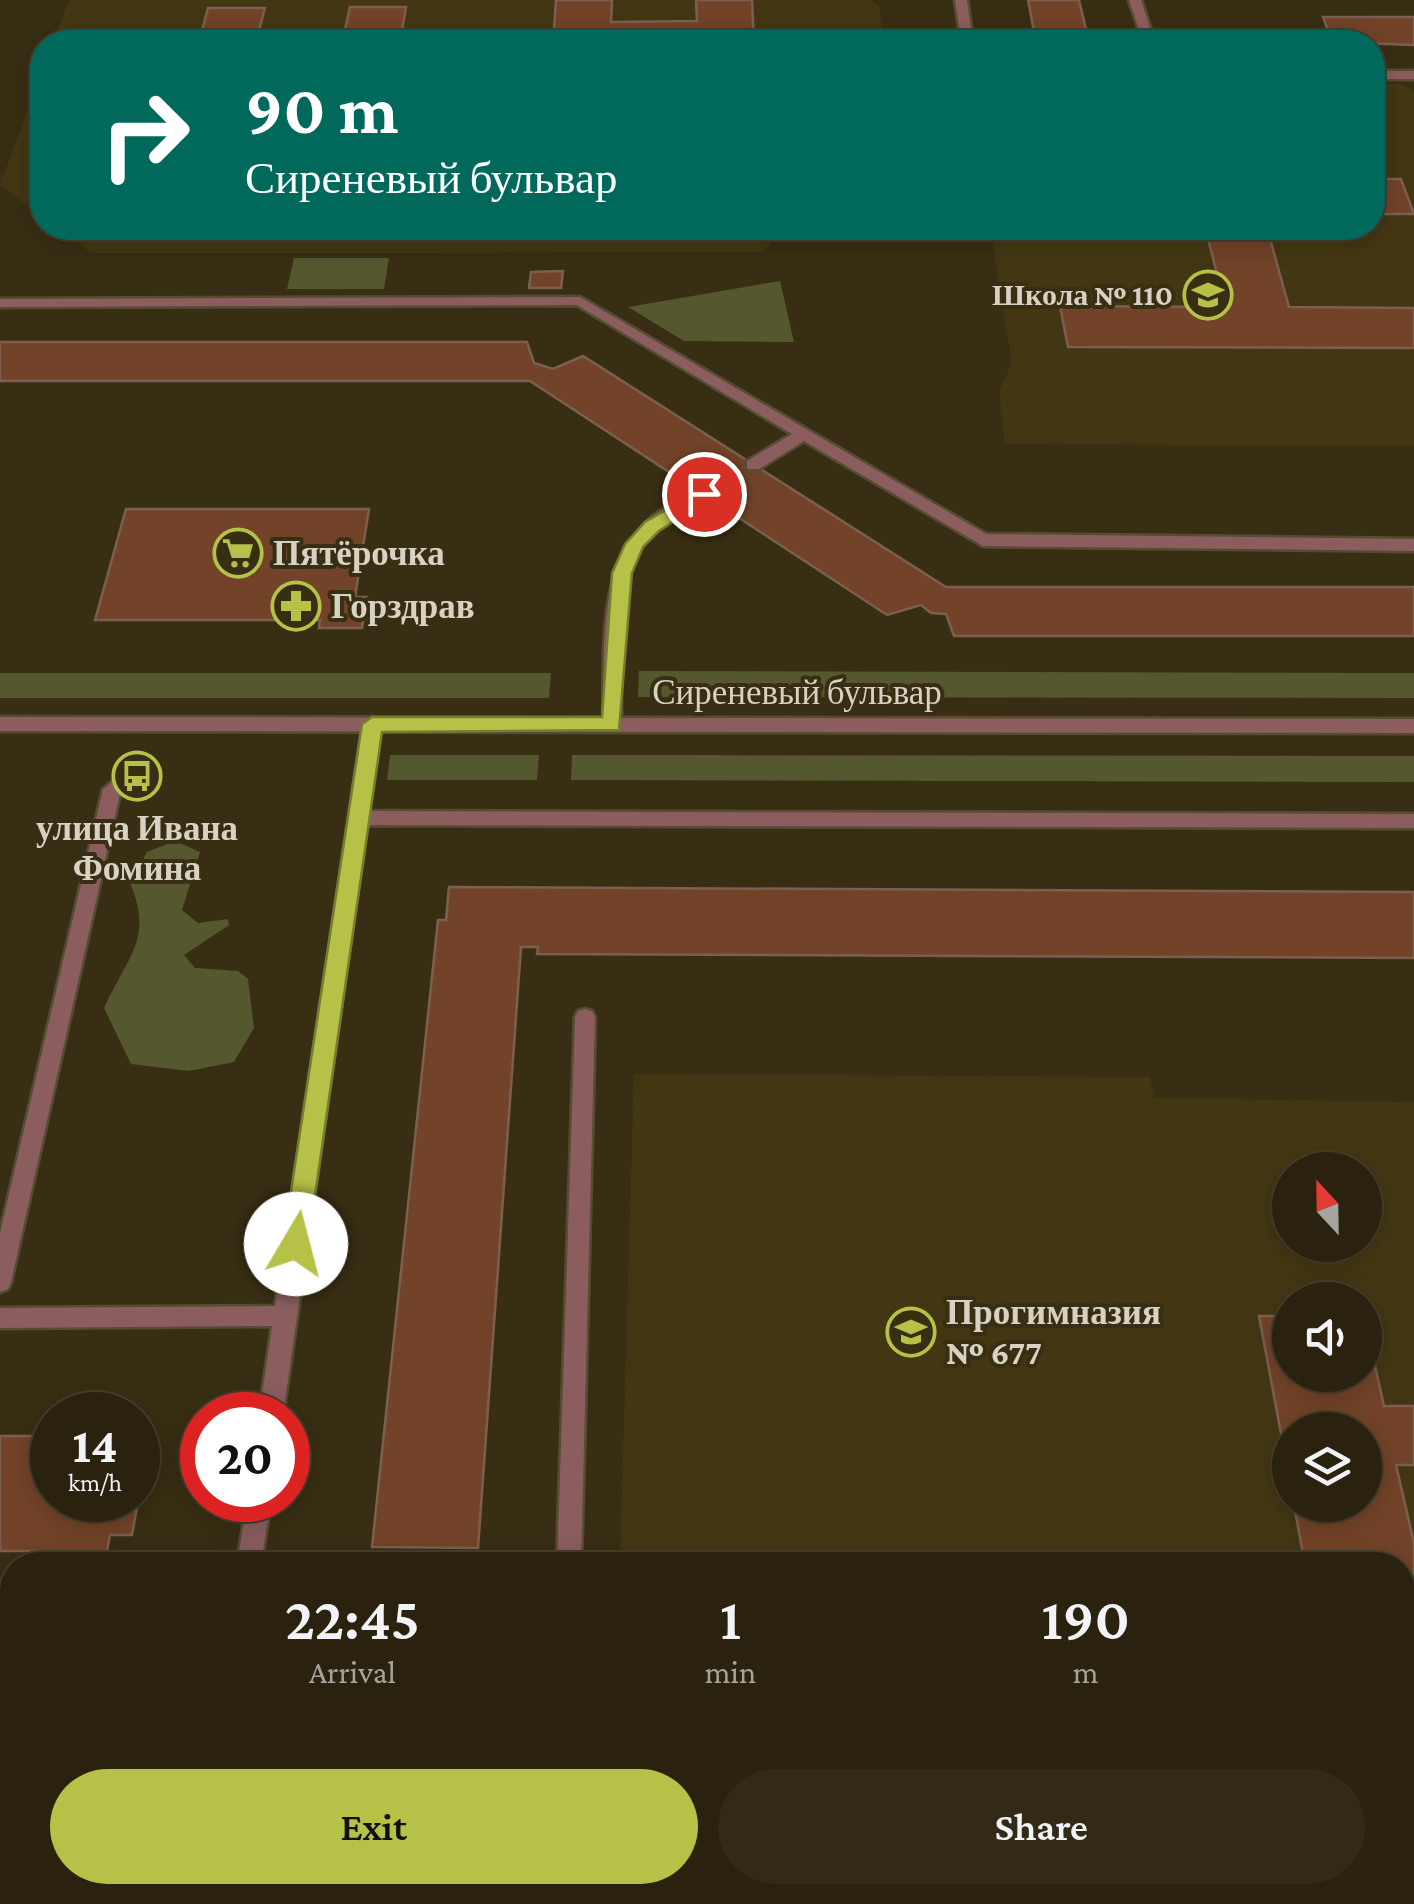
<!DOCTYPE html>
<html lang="en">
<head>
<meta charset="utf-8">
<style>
  body { margin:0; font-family:"Crimson Pro",serif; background:#322a17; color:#f1f3f6; height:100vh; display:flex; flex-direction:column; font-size:38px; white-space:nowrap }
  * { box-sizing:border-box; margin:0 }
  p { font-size:32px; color:#a5a49e }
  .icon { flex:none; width:55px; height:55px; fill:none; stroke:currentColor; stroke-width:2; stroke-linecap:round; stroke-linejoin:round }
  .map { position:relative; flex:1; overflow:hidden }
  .panel { position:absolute; left:0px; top:1552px; width:1415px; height:352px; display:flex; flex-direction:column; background:#2a220e; border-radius:40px 40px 0 0; box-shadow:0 5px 25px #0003,0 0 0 2px #463f2e }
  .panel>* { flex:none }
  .guide { position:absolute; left:30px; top:30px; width:1355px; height:210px; border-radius:40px; box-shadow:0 5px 25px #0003,0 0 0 2px #463f2e; background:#00695c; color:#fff; overflow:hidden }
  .needle { width:65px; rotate:338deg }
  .fabs { position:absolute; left:1272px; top:1152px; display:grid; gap:20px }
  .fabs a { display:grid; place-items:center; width:110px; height:110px; border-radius:50%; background:#2a220e; box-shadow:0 5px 25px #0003,0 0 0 2px #463f2e; font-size:50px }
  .speed { position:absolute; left:30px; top:1392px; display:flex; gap:20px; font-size:50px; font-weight:700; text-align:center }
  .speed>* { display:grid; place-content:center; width:130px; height:130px; border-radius:50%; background:#2a220e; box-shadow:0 5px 25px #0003,0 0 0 2px #463f2e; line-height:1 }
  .speed small { font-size:25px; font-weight:400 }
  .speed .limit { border:15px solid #d22; background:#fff; color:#111 }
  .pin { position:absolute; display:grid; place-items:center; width:85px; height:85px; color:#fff; margin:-42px; border:5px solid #fff; border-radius:50%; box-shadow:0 2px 10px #0007 }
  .me { position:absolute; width:110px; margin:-55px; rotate:8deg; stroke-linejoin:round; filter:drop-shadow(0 0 8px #0008) }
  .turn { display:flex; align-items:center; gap:35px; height:210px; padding:0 50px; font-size:45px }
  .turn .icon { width:130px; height:130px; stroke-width:2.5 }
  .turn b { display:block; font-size:70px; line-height:85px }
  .eta { display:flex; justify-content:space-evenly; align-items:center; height:170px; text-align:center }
  .eta b { font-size:60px; font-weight:600; line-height:70px }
  .cta { display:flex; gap:20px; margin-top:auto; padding:20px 50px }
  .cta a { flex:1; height:115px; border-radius:60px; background:#b6c148; color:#111; font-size:40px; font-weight:600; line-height:115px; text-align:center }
  .cta a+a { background:#322a17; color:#f1f3f6 }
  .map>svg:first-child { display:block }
  .built { fill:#433713; fill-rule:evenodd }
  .green { fill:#55572f }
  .forest { fill:#686a34 }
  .building { fill:#724328; stroke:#7c5f50; stroke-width:2.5 }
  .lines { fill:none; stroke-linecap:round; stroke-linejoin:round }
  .service-casing { stroke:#554c32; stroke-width:5 }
  .minor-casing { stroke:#554c32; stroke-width:5 }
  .service { fill:#8b5d5f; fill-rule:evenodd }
  .minor { fill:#8b5d5f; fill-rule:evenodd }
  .route { fill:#b6c148; stroke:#767d2f; stroke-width:2.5 }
  .labels { text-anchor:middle; stroke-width:8; stroke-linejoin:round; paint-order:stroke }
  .far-poi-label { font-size:30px; font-weight:bold; fill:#d8d2c2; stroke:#382e13; text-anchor:end }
  .poi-label { font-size:35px; font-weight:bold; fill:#d8d2c2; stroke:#382e13; text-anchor:start }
  .street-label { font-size:35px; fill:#d8d2c2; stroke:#382e13 }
</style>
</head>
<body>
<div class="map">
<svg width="1414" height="1904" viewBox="0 0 1414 1904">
  <rect width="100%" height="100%" fill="#382e13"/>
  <path class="built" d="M69,0H871L879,6L883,42H53Z
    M42,71V217L0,185Z
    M1373,84H1402L1414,92V446L1005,444L999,391L1012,363L990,228H1372Z
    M57,228H781L764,252L434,253H91Z
    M634,1074L1150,1077L1154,1098L1414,1102V1904H536V1892H1402V1565H620ZM1290,1170H1365V1245H1290ZM1290,1300H1365V1375H1290ZM1290,1430H1365V1505H1290Z"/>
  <path class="green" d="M294,258H389L384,289H287Z
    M780,281L794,342L684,341L628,307Z
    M639,671L1414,673V698L638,697Z
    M0,673H551L549,698H0Z
    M390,755H539L537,780H387Z
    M572,755L1414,756V782L571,780Z
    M175,841L200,852L182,910L198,923L228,919L229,925L184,955L195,968L238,971L248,979L254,1028L234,1062L189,1071L131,1064L104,1008C127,957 154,939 130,883L147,852Z
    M359,1892L416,1893L420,1904H315Z"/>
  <path class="forest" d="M12,1692V1786L0,1797V1699Z
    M37,1893H119V1904H0V1899Z"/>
  <path class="building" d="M556,0H612L611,22L697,21L696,0H752L754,42H697V37L553,42Z
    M1028,0H1079L1089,42H1036Z
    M350,7H406L400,42H199L208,8H265L258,34H344Z
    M1323,17H1414V45L1332,42Z
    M1372,179H1401L1414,214H1372Z
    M1205,228H1267L1289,307L1414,308V348L1068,347L1060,306L1226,307Z
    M563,271L561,288H529L531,272Z
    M0,342H527L534,363L553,369L583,356L946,587H1414V636H954L946,614L931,613L921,605L887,615L530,381H0Z
    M126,509H369L355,597H367L362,628H319L320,620H95Z
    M449,887L1414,892V958L537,954L538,947H521L478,1548L372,1547L438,920H446Z
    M1259,1316H1290V1375H1365V1321L1384,1406H1414V1465H1396L1414,1543V1613H1402V1565H1305L1294,1505H1365V1430H1290V1482Z
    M0,1436H52V1500H138V1436H150L132,1535H110L107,1551H0Z
    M753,1892H879V1904H754Z
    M1056,1892H1179L1181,1904H1057Z"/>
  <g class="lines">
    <g class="service-casing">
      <path id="service" d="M955,0H967L973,42H961Z
        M1129,0H1141L1155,42H1143Z
        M1372,71H1414V79H1372Z
        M580,297L986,534L1414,539V551L983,546L804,441L759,469H747V461L792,434L577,305L0,307V299Z
        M704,489L712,494L710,498C688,511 662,522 645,541C614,580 622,676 621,725L618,730H606L603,725C606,627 590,527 704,489Z
        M372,717L381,724L369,811L1414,814V828L367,825L283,1415H259L272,1326L0,1328V1308L275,1306L363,724Z
        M112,782L121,789L11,1282L8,1289L0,1292V1233L103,789Z
        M585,1009L592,1011L595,1017L581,1565H557L575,1017L578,1011Z
        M247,1500H271L261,1565H237Z
        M12,1633V1662L0,1669V1640Z"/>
    </g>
    <g class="minor-casing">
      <path id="minor" d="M0,717L1414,719V733L0,731Z"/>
    </g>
    <use href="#service" class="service"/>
    <use href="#minor" class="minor"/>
  </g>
  <path class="route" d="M704,488L713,494L710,499L659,531L643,547L632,573L619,730L382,732L308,1244L296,1255L287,1251L283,1244L362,724L372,717H602L612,573L625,544L645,522Z"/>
  <defs>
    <g id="school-ring" transform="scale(2.5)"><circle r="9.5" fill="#382e13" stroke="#b6c148" stroke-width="1.5"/><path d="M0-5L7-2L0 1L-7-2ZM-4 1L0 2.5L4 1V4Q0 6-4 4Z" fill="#b6c148"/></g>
    <g id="supermarket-ring" transform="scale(2.5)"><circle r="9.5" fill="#382e13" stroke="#b6c148" stroke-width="1.5"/><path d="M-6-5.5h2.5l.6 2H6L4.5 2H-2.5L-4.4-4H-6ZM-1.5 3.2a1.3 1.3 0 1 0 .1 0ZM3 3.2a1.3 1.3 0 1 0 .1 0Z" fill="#b6c148"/></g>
    <g id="pharmacy-ring" transform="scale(2.5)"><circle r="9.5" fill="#382e13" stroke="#b6c148" stroke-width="1.5"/><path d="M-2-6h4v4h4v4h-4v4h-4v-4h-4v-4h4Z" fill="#b6c148"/></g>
    <g id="bus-ring" transform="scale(2.5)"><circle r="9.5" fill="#382e13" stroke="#b6c148" stroke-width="1.5"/><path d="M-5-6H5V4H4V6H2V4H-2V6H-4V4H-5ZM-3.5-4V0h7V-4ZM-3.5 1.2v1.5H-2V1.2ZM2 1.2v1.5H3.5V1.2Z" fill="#b6c148"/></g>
  </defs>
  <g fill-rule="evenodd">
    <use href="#school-ring" x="1208" y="295"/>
    <use href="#supermarket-ring" x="238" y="553"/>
    <use href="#pharmacy-ring" x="296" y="606"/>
    <use href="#bus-ring" x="137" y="776"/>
    <use href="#school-ring" x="911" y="1332"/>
  </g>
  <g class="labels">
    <g class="far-poi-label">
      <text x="1173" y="305">Школа № 110</text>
    </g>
    <g class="poi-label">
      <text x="273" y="565">Пятёрочка</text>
      <text x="331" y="618">Горздрав</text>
      <text x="137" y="840" text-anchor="middle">улица Ивана<tspan x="137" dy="40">Фомина</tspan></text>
      <text x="946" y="1324">Прогимназия<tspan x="946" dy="40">№ 677</tspan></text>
    </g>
    <g class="street-label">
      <text x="797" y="704">Сиреневый бульвар</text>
    </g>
  </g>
</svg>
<div class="fabs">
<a><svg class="needle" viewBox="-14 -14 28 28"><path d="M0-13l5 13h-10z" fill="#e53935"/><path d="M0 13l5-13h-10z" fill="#a5a49e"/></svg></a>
<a><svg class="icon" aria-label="sound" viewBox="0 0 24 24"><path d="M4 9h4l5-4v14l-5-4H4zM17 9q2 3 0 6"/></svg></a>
<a><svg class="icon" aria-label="layers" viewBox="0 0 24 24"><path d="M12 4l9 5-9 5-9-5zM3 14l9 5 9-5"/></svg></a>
</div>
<div class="speed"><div>14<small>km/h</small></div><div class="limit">20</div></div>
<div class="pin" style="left:704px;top:494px;background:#d93025"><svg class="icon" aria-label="arrive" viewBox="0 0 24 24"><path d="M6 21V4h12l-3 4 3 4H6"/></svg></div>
<svg class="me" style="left:296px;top:1244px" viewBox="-20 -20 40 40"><circle r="19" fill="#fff"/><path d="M0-13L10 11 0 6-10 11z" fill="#b6c148"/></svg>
<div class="guide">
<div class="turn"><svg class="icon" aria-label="right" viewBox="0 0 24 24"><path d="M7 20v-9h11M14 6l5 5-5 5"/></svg><div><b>90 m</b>Сиреневый бульвар</div></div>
</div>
<section class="panel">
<div class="eta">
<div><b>22:45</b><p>Arrival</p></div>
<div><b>1</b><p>min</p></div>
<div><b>190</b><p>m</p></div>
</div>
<div class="cta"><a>Exit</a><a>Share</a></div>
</section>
</div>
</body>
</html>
